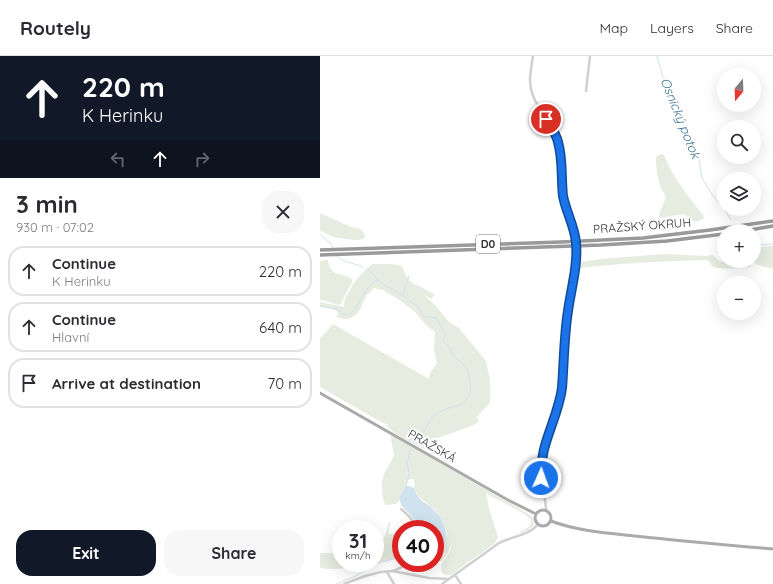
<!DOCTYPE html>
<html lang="en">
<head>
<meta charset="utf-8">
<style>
  body { margin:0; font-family:Quicksand,sans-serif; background:#f7f7f7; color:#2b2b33; height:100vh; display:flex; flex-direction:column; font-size:15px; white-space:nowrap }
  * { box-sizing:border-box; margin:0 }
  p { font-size:13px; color:#7c7c81 }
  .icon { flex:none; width:22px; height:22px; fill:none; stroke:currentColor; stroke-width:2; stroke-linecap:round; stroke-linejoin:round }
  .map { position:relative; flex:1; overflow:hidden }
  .drawer { display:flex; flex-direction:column; background:#fff; width:320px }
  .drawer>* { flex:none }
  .banner { background:#111827; color:#fff; overflow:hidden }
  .needle { width:26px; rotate:199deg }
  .tools { position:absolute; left:397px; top:12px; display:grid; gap:8px }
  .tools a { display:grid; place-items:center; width:44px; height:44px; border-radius:50%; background:#fff; box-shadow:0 4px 16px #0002; font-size:20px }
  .speed { position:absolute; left:12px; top:464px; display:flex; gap:8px; font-size:20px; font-weight:700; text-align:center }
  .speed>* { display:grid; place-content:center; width:52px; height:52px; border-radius:50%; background:#fff; box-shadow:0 4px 16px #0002; line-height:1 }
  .speed small { font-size:10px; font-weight:400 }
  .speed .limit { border:6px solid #d22; background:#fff; color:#111 }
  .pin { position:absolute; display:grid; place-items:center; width:34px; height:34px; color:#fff; margin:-17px; border:2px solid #fff; border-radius:50%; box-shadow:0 1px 4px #0007 }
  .me { position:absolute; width:44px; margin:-22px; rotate:2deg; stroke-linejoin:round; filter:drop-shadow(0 0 3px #0008) }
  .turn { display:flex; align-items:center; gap:14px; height:84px; padding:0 16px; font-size:18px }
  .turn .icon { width:52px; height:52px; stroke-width:2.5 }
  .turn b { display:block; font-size:28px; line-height:34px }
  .lanes { display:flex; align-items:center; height:38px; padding:0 16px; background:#0003; justify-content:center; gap:20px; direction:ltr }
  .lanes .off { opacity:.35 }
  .round { display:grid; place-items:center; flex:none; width:42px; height:42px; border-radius:16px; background:#f7f7f7 }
  .head { display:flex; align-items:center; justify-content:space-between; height:68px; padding:0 16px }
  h1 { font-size:24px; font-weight:700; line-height:30px }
  .primary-button { display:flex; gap:8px; margin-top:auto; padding:8px 16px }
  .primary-button a { flex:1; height:46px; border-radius:16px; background:#111827; color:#fff; font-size:16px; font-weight:700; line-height:46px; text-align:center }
  .primary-button a+a { background:#f7f7f7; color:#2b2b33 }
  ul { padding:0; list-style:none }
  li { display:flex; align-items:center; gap:12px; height:50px; margin:0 8px 6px; padding:0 8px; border:2px solid #e1e1e2; border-radius:16px }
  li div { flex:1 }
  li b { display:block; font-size:15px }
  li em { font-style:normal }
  header { display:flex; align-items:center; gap:24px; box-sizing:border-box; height:56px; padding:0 20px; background:#fff; border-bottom:1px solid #e1e1e2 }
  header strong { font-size:19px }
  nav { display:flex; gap:22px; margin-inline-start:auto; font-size:14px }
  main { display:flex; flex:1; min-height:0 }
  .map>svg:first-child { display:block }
  .green { fill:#e6ecdf }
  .water { fill:#cfe2ee }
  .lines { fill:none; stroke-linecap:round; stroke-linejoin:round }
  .stream { stroke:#cfe2ee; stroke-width:1 }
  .minor { stroke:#d0d0d0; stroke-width:2.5 }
  .major { stroke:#ababab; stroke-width:3 }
  .highway { stroke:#9a9a9a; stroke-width:3.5 }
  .minor-bridge { stroke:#d0d0d0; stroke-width:2.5 }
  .route-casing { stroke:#114b97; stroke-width:10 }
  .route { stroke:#1a73e8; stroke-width:7 }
  .labels { text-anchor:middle; stroke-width:4; stroke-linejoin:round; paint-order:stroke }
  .shield { fill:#fff; stroke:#707070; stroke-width:1 }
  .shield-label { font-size:11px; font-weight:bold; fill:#333 }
  .street-label { font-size:12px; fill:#333; stroke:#fff }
  .water-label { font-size:13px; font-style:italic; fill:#3f7597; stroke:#fff }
</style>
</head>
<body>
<header>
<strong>Routely</strong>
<nav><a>Map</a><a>Layers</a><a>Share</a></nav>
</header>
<main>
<section class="drawer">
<div class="banner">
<div class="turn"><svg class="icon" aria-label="ahead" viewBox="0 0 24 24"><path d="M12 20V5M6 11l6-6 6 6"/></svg><div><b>220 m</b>K Herinku</div></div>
<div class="lanes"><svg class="icon off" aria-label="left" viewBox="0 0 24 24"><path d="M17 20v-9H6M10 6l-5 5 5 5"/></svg><svg class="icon" aria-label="ahead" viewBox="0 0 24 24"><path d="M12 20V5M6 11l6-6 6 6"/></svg><svg class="icon off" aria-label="right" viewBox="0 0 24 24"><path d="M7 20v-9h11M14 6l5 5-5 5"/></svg></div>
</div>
<div class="head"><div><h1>3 min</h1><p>930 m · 07:02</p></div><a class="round"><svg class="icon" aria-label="close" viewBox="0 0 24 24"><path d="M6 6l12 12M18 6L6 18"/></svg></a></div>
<ul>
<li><svg class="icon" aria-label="ahead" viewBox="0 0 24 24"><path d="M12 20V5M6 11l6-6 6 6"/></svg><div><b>Continue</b><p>K Herinku</p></div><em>220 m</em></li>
<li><svg class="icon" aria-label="ahead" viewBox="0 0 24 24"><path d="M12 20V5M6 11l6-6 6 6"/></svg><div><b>Continue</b><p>Hlavní</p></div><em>640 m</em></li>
<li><svg class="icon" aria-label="arrive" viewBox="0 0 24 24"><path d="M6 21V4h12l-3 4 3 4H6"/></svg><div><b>Arrive at destination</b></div><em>70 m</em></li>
</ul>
<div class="primary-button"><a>Exit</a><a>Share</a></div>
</section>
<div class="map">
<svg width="453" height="528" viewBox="0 0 453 528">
  <rect width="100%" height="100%" fill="#fff"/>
  <path class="green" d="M341,98L344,99C352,121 369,141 383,159L384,162C374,169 372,164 364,158L340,162L339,161L340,156L346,141C344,137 342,135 341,132C337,122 336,111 336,101Z
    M0,157L31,171L40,173L44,177L45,182L39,184H35L18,182L13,181L0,174Z
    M453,190V212L444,211L430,205H434V191Z
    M344,198L387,200L389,199H393L399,205L407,206L427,205L430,207V211C418,212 405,214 393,211L388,204H386C344,205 303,207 261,212L258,216L260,206L281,203Z
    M8,204C10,222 22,216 32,223V225L31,228L20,249C13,248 7,244 0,244V205Z
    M53,208H71L82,210C85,218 88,225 95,229H97L114,238L112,243L104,239L115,249L130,267L139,272L166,305L170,324V347L159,358L157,362L159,365L154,369L115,383L110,390L113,397C100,390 76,381 67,370L69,368H66L61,366L0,331V283L13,268L109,323L110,317L117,307L114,295L115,276L106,269L94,255L78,243L63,234L54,232L47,239L38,257L31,262L24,263L16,261L18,259L17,255L12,253L0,251V246L24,251C23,239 43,213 53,208Z
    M71,379L210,459C214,462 214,465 213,470L206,475L201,477L199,476C206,473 212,471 211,463C197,452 180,446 166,437L169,453L178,481L175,487L131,519H128L123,518C118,509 124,506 128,499C130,495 132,490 133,486L127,498L122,505L118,504L122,498L123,492L125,486L127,478L124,469L115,454L99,441L94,432L95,428L93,423L88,424L83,436L80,439L79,444L76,448L65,449C61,436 60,425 66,414C69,409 72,404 74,399L71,383Z
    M69,466L71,468L69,471V478H76L81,477V501L55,507V486L64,482Z
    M21,496V507H50C43,507 40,509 34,510C23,513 11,514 0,512V497H15Z"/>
  <path class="water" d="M86,430H89L94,432C96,436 97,440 100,443C104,447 111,450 115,455C124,465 130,479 123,492H121L115,489V473H100C98,469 96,465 93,462C86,453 81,453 79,441Z"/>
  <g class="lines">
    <path class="stream" d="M337,0L342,18L351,44L378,98L382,122L393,140L404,153L411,164
      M0,178L11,188L13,192
      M434,189L453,188
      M17,200C23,208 36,206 44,212
      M47,213L64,229L79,237L98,251L102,259L105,261H112L117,263L121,271L126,278L123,284C125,287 127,289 129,291C131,294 132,297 133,299C137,305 146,308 148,315C149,318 149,323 150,327C153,351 137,348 121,355C118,356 115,360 112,363C105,370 103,381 96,388
      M83,239L89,220
      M0,250L16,253L23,258L29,259C39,252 45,228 58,224
      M86,431L89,418L87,407L91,393
      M16,528L36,520L55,508L81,501"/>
    <path class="minor" d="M213,0C212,8 210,16 210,24C210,48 231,64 238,85C243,103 241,122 243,140L244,146L255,176
      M266,35L270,0
      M81,453C88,459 94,464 95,473
      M226,454C226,445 223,437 222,429C220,420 221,410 222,401C225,379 237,360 241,338L247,259L257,201
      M72,515C77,514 82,512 85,507
      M67,516L74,528
      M135,519L141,528
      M24,528L45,520L61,516L72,515L109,522L129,523
      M122,528L179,487C192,480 209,480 218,468"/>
    <path class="major" d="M0,337L188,444L216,458
      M215 462a8 8 0 1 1 16 0a8 8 0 1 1-16 0Z
      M231,465C257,475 288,477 315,480C361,485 407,489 453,493"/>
    <path class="highway" d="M424,175L453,170
      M0,194L241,186L323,182L390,174L453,165
      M0,199L281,189L347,185L404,178"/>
    <path class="minor-bridge" d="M255,176L256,188L257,201"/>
  </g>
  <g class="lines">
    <g class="route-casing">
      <path id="route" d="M221,422C219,389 238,363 242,332C244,306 244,280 248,255C251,233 258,210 256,187C255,171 246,156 243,140C241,122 243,103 238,86C236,77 230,70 226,63"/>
    </g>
    <use href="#route" class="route"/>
  </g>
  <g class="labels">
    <rect class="shield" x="156" y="179" width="24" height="18" rx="3"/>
    <g class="shield-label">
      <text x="168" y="192">D0</text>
    </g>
    <g class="street-label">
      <text transform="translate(322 170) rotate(-4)" y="4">PRAŽSKÝ OKRUH</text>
      <text transform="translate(112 390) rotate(30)" y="4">PRAŽSKÁ</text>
    </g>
    <g class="water-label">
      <text transform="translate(361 62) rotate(68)" y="5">Osnický potok</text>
    </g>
  </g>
</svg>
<div class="tools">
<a><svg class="needle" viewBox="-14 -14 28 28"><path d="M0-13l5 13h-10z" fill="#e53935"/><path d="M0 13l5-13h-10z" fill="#7c7c81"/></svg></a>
<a><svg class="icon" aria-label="search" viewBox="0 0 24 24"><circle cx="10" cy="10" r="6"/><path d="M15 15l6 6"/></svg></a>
<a><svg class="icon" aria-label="layers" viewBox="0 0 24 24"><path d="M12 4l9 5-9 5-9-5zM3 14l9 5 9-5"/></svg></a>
<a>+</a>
<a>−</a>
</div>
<div class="speed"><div>31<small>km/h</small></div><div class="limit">40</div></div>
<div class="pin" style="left:226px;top:63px;background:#d93025"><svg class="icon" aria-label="arrive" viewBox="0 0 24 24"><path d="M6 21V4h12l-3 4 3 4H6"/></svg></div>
<svg class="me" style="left:221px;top:422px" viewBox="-20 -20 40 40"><circle r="17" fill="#1a73e8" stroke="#fff" stroke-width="3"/><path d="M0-11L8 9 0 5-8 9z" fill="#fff"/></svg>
</div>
</main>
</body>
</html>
